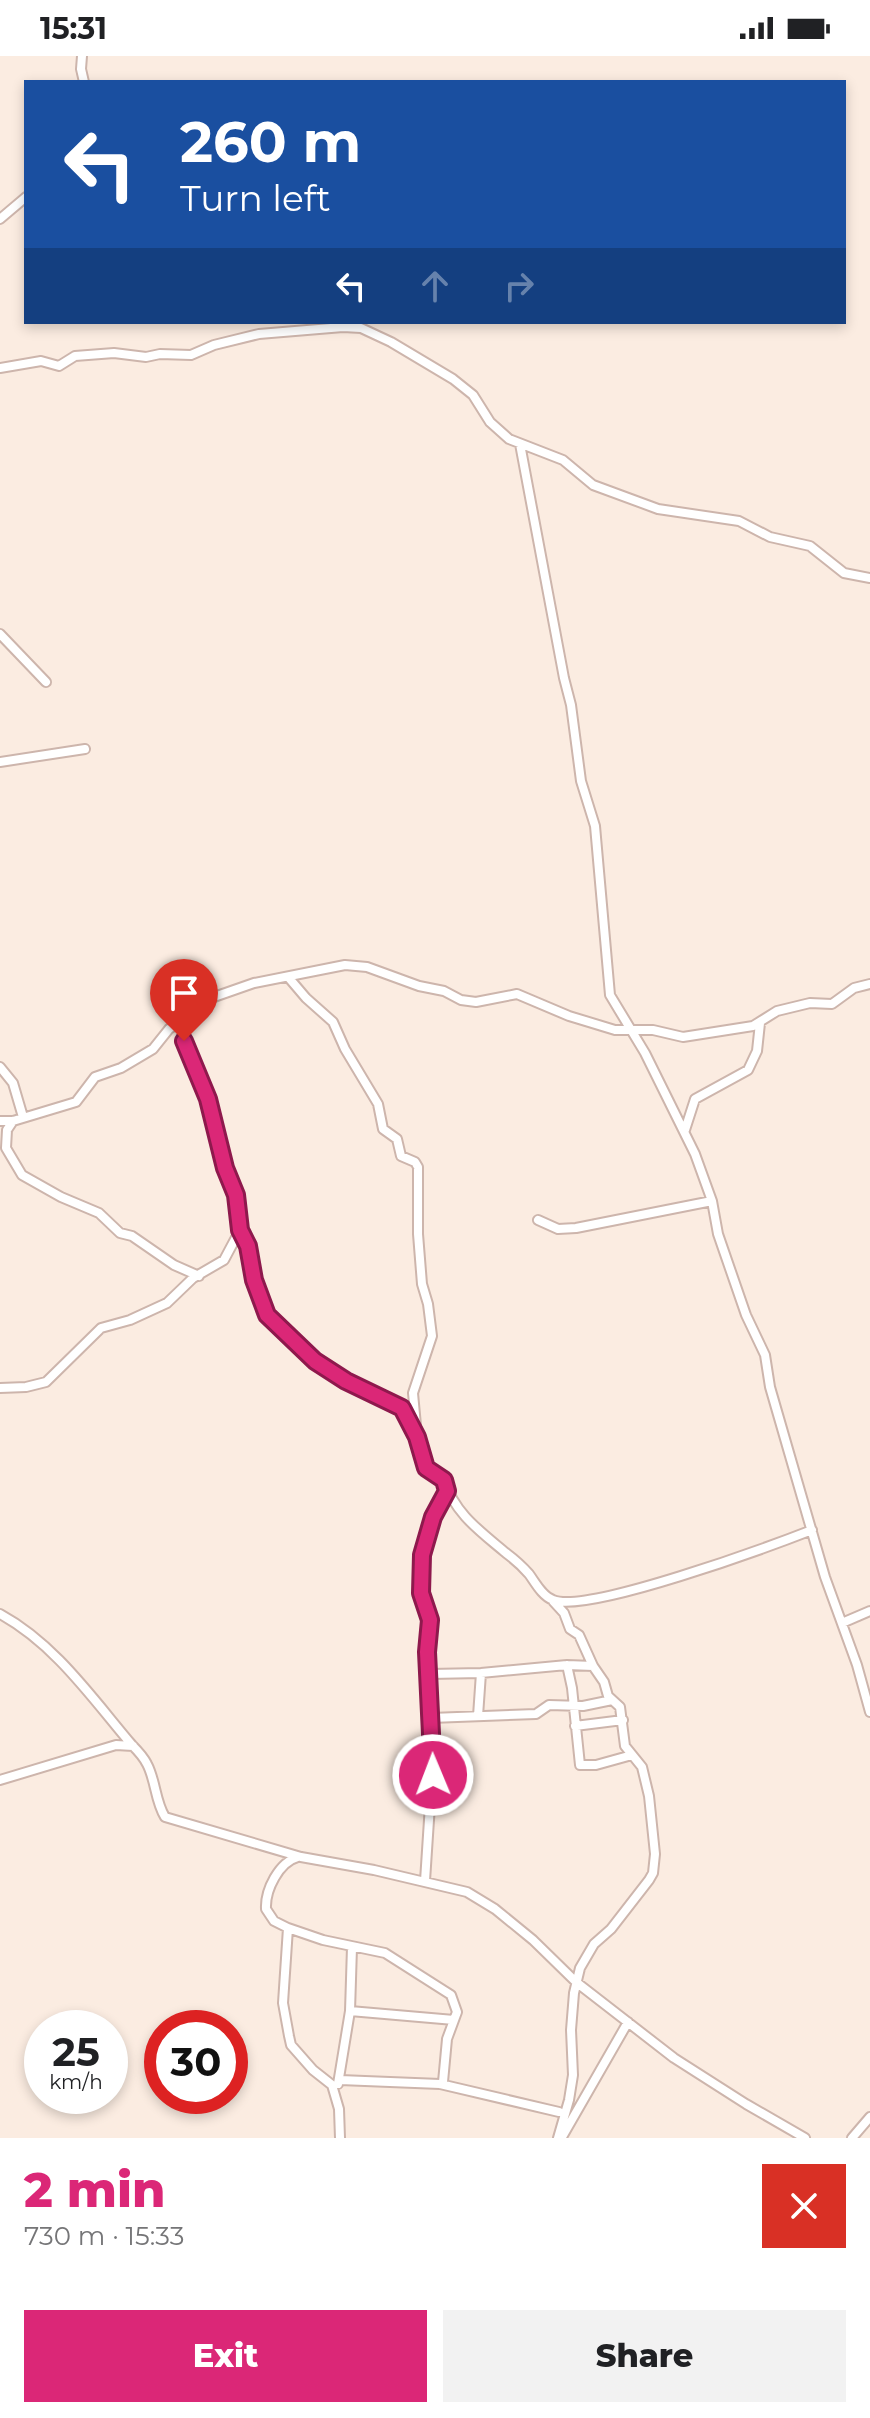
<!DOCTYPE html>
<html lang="en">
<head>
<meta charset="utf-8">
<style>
  body { margin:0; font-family:Montserrat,sans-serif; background:#f2f2f2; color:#202124; height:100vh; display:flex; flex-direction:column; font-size:30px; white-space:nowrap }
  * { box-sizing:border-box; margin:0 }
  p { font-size:26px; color:#757577 }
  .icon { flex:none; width:44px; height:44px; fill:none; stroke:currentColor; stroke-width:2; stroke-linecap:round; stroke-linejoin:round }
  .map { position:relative; height:2082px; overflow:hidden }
  .details { display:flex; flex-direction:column; background:#fff; flex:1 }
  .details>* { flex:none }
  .hud { position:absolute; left:24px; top:24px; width:822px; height:244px; border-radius:0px; box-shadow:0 4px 12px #0003; background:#1a4fa0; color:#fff; overflow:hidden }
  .speed { position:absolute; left:24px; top:1954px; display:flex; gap:16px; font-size:40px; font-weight:700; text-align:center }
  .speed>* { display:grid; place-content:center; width:104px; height:104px; border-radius:50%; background:#fff; box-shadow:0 4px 12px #0003; line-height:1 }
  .speed small { font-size:20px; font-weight:400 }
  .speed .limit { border:12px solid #d22; background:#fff; color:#111 }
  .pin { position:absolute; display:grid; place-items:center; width:68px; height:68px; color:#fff; margin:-82px -34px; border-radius:50% 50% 50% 0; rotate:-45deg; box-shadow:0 0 8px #0007 }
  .pin .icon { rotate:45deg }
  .me { position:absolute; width:88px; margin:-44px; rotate:359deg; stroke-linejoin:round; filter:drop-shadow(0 0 6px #0008) }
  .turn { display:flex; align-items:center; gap:28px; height:168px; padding:0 24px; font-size:36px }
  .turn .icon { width:104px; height:104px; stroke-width:2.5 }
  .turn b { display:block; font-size:56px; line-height:68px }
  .lanes { display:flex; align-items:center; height:76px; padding:0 24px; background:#0003; justify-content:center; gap:40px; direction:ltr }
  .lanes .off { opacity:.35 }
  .round { display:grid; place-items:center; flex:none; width:84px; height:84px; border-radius:0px; background:#f2f2f2 }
  .summary { display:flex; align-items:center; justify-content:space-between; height:136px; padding:0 24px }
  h1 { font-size:48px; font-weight:800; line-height:60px; color:#db2777 }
  .button { display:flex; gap:16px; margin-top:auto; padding:16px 24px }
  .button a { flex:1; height:92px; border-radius:0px; background:#db2777; color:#fff; font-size:32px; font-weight:800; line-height:92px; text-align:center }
  .button a+a { background:#f2f2f2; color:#202124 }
  .status { display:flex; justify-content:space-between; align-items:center; height:56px; padding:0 40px; background:#fff; direction:ltr }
  .status svg { height:22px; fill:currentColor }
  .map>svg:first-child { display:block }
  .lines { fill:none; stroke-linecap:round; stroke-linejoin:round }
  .minor-casing { stroke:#cdb5ac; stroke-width:12 }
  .minor { stroke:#fff; stroke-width:8 }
  .route-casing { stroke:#8e194d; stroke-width:20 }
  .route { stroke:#db2777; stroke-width:14 }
</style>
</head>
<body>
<div class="status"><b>15:31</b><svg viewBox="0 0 49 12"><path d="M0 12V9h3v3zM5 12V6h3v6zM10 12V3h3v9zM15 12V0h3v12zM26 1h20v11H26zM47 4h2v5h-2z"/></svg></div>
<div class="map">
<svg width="870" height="2082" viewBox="0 0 870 2082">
  <rect width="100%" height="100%" fill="#fbece1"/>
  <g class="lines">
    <g class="minor-casing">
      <path id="minor" d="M82,0L81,13L84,26
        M0,163L26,141
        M0,312L41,305L59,310L75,300L114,297L146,301L160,298L191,299L214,289L259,278L343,271L361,272L391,286L453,323L473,339L490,366L509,383L563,404L593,429L658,453L739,465L770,481L810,490L844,517L870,522
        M520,388L564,622L571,649L581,725L595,770L610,939L645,997L695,1098L712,1145L718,1178L746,1259L765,1299L770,1331L825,1521L857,1609L870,1656
        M0,578L46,626
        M0,706L85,693
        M289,922L306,942L333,966L345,993L378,1048L383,1073L397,1083L401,1100L415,1106L418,1111V1178L422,1228L428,1248L432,1280L413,1337L417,1380
        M176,967L182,972L184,985L208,1043L225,1112L236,1139L240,1174L248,1190L254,1224L267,1259L284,1278L315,1305L346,1325L402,1352L417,1381L429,1416L444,1424C455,1458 480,1475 506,1497C514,1503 522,1510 529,1518C535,1526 542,1540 553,1544C587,1558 771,1490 812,1474
        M0,1011L13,1027L23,1061
        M0,1065H13L76,1046L95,1021L121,1012L153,993L169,973L214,941L254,927L345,909L367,911L419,930L444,935L461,944L476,946L517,938L569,960L615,974H653L683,981L753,970L777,955L810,947L832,948L854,932L870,928
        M13,1065L7,1074L6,1092L22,1119L61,1141L99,1157L120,1177L132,1180L174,1209L199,1220
        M685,1074L695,1043L748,1014L757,995L760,967
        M538,1164L558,1173L576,1172L712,1145
        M0,1332L26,1331L46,1326L101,1272L130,1264L167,1247L193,1222L224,1204L240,1174
        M553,1545L564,1557L570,1573L579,1579L593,1610L604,1626L608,1640L620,1651L625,1690L642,1711L649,1740L655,1798L653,1817L649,1824L611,1873L594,1888L580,1912L574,1937L571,1974L573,2019L569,2044L558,2082
        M0,1558C55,1588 92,1642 132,1689C138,1695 143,1700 147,1708C156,1725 155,1745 165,1761L301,1801L374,1814L467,1836L495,1853L533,1884L576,1926L674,2002L746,2048L805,2082
        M842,1567L870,1555
        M567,1609L572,1632L580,1709H596L632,1699
        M430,1618L481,1617L567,1609L593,1610
        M478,1660L481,1617
        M431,1662L536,1658L549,1649L583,1650L612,1644
        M575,1670L623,1664
        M0,1724L116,1689L133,1690
        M298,1801C279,1806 265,1834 266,1853L274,1865L288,1872L283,1947L289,1980L291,1989L313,2014L332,2029L339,2053L340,2082
        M425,1825L433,1703L427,1596L430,1564L421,1537L422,1499L433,1461L447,1435
        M288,1872L323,1884L385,1897L451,1939L457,1956L447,1983L443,2026L440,2028
        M350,1955L454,1964
        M340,2024L440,2028L559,2056
        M338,2028L350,1955L352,1891
        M562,2081L628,1966
        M852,2082L870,2061"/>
    </g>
    <use href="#minor" class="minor"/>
  </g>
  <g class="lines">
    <g class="route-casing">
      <path id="route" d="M184,985L208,1043L225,1112L236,1139L240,1174L248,1190L254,1224L267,1259L315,1305L346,1325L402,1352L417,1381L426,1412L444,1424L447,1435L433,1461L422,1499L421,1537L430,1564L427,1596L433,1719"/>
    </g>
    <use href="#route" class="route"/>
  </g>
</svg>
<div class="speed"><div>25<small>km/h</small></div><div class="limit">30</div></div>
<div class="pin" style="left:184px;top:985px;background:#d93025"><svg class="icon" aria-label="arrive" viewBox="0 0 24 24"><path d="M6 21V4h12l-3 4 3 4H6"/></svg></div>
<svg class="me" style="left:433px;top:1719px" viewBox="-20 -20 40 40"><circle r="17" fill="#db2777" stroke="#fff" stroke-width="3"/><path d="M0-11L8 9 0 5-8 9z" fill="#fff"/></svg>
<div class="hud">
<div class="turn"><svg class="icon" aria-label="left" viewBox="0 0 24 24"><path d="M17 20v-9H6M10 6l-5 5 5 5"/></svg><div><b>260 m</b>Turn left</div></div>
<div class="lanes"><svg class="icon" aria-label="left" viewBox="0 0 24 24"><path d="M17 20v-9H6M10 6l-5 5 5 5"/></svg><svg class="icon off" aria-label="ahead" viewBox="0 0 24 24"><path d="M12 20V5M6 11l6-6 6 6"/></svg><svg class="icon off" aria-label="right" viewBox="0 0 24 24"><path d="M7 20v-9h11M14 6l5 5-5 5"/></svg></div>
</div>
</div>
<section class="details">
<div class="summary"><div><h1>2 min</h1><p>730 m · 15:33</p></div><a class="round" style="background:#d93025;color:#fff"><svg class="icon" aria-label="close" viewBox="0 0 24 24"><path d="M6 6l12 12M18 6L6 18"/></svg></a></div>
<div class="button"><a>Exit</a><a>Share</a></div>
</section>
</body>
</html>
